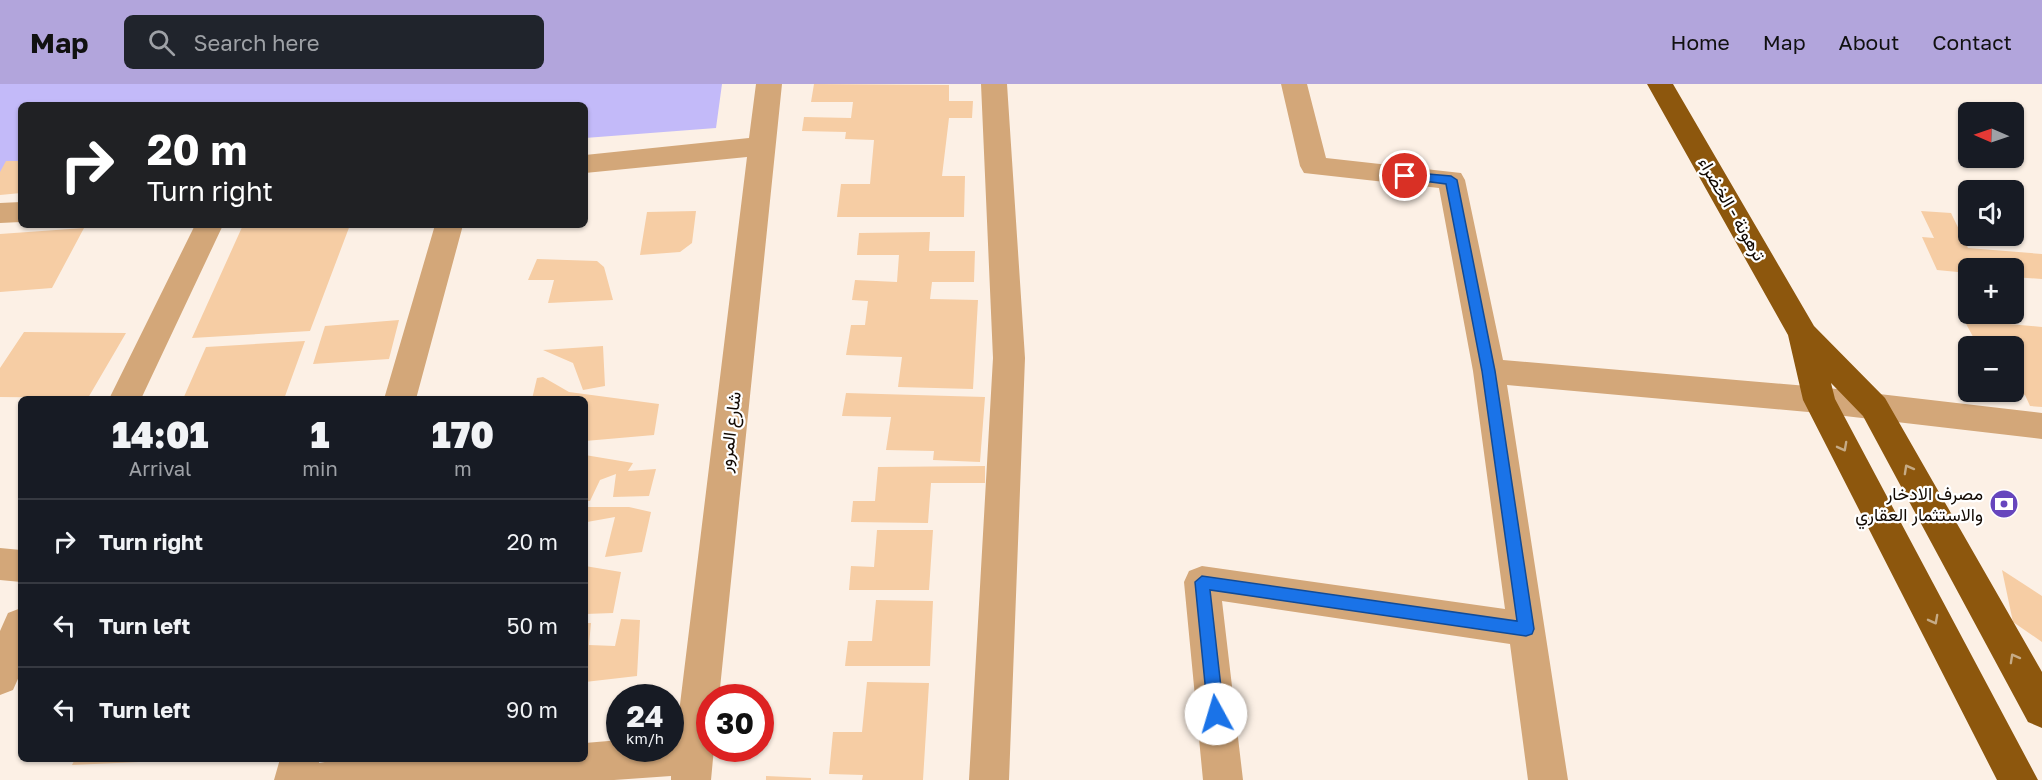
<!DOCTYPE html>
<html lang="en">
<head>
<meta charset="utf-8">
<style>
  body { margin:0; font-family:"Golos Text",Vazirmatn,sans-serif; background:#20242c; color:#f1f3f6; height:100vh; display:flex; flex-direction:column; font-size:22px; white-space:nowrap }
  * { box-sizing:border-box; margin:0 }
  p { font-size:20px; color:#9ea1a6 }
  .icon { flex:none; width:33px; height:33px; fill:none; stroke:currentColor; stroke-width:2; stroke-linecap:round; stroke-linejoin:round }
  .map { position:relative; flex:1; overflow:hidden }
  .details { position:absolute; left:18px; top:312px; width:570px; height:366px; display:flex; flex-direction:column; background:#171b24; border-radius:9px; box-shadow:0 2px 4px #0004 }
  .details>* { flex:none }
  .top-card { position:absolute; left:18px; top:18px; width:570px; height:126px; border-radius:9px; box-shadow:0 2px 4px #0004; background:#202124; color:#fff; overflow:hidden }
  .needle { width:39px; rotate:272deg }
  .buttons { position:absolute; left:1958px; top:18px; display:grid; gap:12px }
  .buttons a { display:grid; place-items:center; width:66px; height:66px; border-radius:9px; background:#171b24; box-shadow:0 2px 4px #0004; font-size:30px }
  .speed { position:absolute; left:606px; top:600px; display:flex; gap:12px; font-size:30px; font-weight:700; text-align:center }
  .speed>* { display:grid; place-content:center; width:78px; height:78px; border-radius:50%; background:#171b24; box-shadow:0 2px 4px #0004; line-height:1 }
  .speed small { font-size:15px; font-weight:400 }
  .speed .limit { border:9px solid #d22; background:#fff; color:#111 }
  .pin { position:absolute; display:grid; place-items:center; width:51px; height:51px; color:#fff; margin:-26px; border:3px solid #fff; border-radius:50%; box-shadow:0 2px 6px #0007 }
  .me { position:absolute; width:66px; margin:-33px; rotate:354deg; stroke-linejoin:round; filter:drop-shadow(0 0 4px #0008) }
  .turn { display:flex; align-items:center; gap:21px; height:126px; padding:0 30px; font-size:27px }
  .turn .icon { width:78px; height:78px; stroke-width:2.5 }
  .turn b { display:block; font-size:42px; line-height:51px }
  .eta { display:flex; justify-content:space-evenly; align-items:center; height:102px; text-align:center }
  .eta b { font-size:36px; font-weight:800; line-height:42px }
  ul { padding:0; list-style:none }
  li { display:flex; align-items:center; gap:18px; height:84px; padding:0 30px; border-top:2px solid #363941 }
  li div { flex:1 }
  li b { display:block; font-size:22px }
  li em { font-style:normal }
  header { display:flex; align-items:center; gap:36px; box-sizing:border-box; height:84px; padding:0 30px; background:#b2a5dc; color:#111 }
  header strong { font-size:28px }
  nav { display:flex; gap:33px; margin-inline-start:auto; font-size:21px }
  .search { width:420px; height:54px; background:#20242c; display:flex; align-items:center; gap:15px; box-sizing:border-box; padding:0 21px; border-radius:9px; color:#9ea1a6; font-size:22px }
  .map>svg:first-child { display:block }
  .green { fill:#c3baf9 }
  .building { fill:#f6cda4 }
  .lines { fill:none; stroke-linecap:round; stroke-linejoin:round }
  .minor { fill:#d3a779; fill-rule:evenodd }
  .highway { fill:#8d570d; fill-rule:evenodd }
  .oneway { stroke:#c6ab86 }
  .route { fill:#1a73e8; stroke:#114b97; stroke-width:1.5 }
  .labels { text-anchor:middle; stroke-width:4.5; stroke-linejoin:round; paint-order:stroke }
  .street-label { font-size:18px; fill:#120902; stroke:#fff }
  .poi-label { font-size:18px; fill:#120902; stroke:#fff; text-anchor:end }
</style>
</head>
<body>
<header>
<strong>Map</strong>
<div class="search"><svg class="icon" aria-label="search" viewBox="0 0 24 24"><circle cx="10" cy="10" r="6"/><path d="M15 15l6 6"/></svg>Search here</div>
<nav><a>Home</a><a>Map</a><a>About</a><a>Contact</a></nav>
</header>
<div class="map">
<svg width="2042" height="696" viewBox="0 0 2042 696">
  <rect width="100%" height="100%" fill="#fcf0e5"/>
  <path class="green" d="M0,0H722L716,44L585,54V21H21V97L0,99Z"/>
  <path class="building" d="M814,0L949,1V17H973L972,34H949L942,92H965L964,133H837L841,100H870L874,56L845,55L846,48L802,47L804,33L851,34L853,18H811Z
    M6,77H21V109L0,111V88Z
    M696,127L692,159L680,168L640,171L647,128Z
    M1921,127L1951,129L1968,164L2042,170V195L2013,193V184H1968V189L1937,186L1922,153L1934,154Z
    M243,141H350L310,247L192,254Z
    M84,144L52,204L0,208V150Z
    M930,148L929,167H975L974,198H932L930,215L978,216L973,305L898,303L902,273L846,271L851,241H865L868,217L852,216L855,196L897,198L899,171H857L859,149Z
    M537,175L597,177L604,183L613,216L548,219L554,196H528Z
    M399,236L389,275L313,280L325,242Z
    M1964,236L2042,243V323L2030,322L2025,311L2013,308V262H1978Z
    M24,248L126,249L88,314L0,313V284Z
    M305,257L284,315H183L206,263Z
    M603,262L605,302L583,306L573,279L543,266Z
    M543,293L569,308L659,320L654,351L585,357V315H532L537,294Z
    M846,309L985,313L980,378L933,376L934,367L886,366L891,333L842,332Z
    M585,371L633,379L628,387L656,385L649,412L613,413L616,390L600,396L590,417H585Z
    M985,382V399H931L928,439L851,438L853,417H875L878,383Z
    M585,423H629L651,428L642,468L605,473L615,433L587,438L585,443Z
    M877,446H933L929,506H849L851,482L874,483Z
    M585,482L621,488L613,529L585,530Z
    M2002,486L2042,512V558L2013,538Z
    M876,516L933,517L930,582H845L848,557H872Z
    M621,535L640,536L637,592L585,598V539H591L589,561L615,562Z
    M867,598L929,599L923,696H862L863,691L829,690L833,648H862Z
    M75,675H162L161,677L72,681Z
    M766,692L811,694V696H766Z"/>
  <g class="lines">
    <path class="minor" d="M756,0H782L719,614H710V664H714L711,696H671V692L614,696H274L280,675H320L319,679L342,675H585V659L620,656V664H670V653H676L747,73L585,89V71L749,54Z
      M981,0H1007L1025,274L1009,696H969L993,274Z
      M1281,0H1307L1326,74L1461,89L1465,96L1503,276L1819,303L2042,329V355L1819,329L1507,301L1568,696H1528L1510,560L1222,517L1243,696H1203L1184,498L1189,487L1202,482L1505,525L1473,287L1439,104L1304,89L1300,82Z
      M21,118V138L0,139V119Z
      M195,141H223L141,315H109Z
      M435,141H463L416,315H384Z
      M0,464L21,466V498L0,496Z
      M21,524V588L13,606L0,611V547L8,529Z"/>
    <path class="highway" d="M1647,0H1673L1814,242L1885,314L2042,588V644L2028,638L1863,332L1831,299L1835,315L2038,696H1997L1803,316L1788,251Z"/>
  </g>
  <defs><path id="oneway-chevron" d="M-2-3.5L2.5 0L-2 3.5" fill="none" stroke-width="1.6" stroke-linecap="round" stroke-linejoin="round" transform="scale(1.5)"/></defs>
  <g class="oneway">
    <use href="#oneway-chevron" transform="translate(1843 363) rotate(62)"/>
    <use href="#oneway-chevron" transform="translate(1908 385) rotate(-119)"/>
    <use href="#oneway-chevron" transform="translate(1934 536) rotate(62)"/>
    <use href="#oneway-chevron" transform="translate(2014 574) rotate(-119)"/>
  </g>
  <path class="route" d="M1405,88L1451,92L1457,96L1495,287L1534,545L1532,550L1526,552L1210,506L1224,630L1222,636L1216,638L1210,636L1208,630L1195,498L1202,492L1517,537L1482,287L1446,100L1401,94V89Z"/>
  <defs>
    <g id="bank-disc" transform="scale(1.5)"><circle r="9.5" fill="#6645bd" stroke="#fff"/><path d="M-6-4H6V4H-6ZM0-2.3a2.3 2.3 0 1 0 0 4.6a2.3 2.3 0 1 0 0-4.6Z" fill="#fff"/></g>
  </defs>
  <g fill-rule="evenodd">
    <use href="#bank-disc" x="2004" y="420"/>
  </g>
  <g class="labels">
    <g class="street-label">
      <text transform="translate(1732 125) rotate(60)" y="6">ترهونة - الخضراء</text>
      <text transform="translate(730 348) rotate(-83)" y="6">شارع المرور</text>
    </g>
    <g class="poi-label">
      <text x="1983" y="416">مصرف الادخار<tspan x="1983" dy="21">والاستثمار العقاري</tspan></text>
    </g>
  </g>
</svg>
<div class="buttons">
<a><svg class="needle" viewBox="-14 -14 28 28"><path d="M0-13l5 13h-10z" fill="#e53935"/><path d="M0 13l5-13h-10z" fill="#9ea1a6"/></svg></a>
<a><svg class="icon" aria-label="sound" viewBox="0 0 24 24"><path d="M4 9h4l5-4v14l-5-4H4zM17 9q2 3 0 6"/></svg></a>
<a>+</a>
<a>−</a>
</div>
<div class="speed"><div>24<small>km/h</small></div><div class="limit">30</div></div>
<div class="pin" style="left:1405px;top:92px;background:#d93025"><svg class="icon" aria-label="arrive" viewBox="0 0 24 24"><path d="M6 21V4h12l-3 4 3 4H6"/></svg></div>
<svg class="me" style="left:1216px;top:630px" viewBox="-20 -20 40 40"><circle r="19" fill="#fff"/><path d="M0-13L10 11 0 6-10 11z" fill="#1a73e8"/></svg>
<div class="top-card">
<div class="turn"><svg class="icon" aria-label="right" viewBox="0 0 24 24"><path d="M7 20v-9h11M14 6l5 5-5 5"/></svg><div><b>20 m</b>Turn right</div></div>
</div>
<section class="details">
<div class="eta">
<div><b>14:01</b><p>Arrival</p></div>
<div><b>1</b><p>min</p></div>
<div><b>170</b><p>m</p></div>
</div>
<ul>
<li><svg class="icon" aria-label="right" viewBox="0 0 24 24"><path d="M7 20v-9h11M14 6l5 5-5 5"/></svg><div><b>Turn right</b></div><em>20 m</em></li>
<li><svg class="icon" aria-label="left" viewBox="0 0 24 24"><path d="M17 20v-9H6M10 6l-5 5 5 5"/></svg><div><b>Turn left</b></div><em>50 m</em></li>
<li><svg class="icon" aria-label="left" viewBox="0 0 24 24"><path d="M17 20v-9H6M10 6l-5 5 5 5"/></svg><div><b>Turn left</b></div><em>90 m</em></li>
</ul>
</section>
</div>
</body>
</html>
